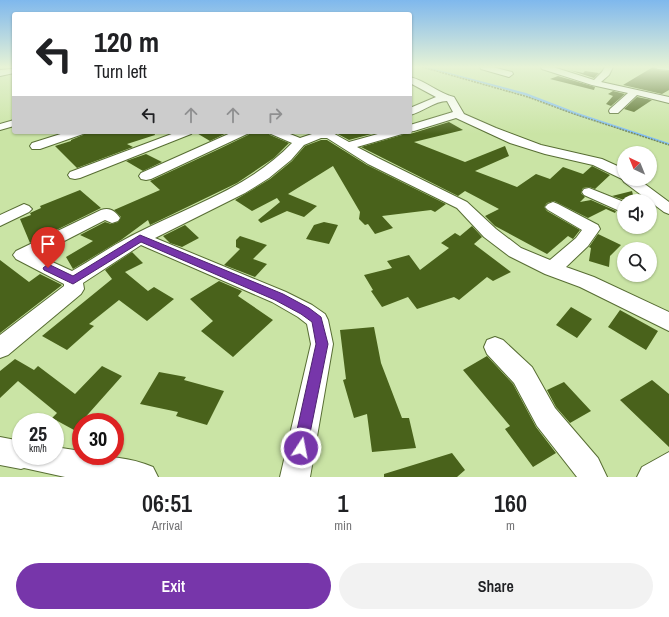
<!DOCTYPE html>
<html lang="en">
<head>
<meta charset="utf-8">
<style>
  body { margin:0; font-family:"Archivo Narrow",sans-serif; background:#f2f2f2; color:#202124; height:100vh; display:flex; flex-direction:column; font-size:15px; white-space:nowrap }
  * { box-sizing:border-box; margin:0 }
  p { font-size:13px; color:#757577 }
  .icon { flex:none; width:22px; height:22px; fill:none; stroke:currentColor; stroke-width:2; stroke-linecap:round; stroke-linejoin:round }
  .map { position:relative; height:477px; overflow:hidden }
  .side { display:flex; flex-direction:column; background:#fff; flex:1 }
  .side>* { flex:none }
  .banner { position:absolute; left:12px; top:12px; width:400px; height:122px; border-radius:4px; box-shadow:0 1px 3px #0004; background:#fff; color:#202124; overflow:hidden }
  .needle { width:26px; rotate:317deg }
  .fabs { position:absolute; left:617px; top:146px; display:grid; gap:8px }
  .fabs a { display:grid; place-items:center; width:40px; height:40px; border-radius:50%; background:#fff; box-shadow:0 1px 3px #0004; font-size:20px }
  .speed { position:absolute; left:12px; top:413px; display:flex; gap:8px; font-size:20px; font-weight:700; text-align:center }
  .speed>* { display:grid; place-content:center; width:52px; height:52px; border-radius:50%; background:#fff; box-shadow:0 1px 3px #0004; line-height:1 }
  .speed small { font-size:10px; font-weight:400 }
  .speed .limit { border:6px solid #d22; background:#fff; color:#111 }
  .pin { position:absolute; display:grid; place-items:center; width:34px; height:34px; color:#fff; margin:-41px -17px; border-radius:50% 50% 50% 0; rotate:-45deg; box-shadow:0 0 4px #0007 }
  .pin .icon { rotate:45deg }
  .me { position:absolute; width:44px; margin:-22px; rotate:11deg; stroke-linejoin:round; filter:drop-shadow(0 0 3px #0008) }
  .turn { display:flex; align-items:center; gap:14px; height:84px; padding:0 16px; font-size:18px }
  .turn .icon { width:52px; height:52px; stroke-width:2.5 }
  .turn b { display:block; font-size:28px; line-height:34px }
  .lanes { display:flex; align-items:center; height:38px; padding:0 16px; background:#0003; justify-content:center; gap:20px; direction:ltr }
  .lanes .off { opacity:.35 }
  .eta { display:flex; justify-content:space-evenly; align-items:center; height:68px; text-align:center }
  .eta b { font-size:24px; font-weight:600; line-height:28px }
  .button { display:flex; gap:8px; margin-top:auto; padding:8px 16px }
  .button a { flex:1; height:46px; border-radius:24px; background:#7736aa; color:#fff; font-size:16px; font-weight:600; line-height:46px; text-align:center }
  .button a+a { background:#f2f2f2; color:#202124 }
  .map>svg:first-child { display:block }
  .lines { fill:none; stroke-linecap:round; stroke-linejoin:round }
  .stream { fill:#81bef5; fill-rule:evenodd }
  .building { fill:#49621b }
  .minor-casing { stroke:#576d33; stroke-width:2 }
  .path { stroke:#77895c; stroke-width:1.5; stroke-dasharray:2 1; stroke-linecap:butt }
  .minor { fill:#fff; fill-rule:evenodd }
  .route { fill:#7736aa; stroke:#4d236e }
</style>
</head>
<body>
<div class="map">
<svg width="669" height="477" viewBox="0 0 669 477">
  <rect width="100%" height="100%" fill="#cae4a5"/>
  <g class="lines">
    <path class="stream" d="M424,67H427L526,93L578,113L669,143V145L576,115L524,95Z"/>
  </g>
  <path class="building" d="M653,67L658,70L669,71V90L662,94L623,85Z
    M569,70L583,73L585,71L599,73L594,78Z
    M558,76L592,86L595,87L594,90L550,79Z
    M613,91L625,94L611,106L606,104L613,96L608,94Z
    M637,97L652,100L634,112L624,109Z
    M449,122L463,130L414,142L465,162L505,146L509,156L475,171L517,187L536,174L550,179L563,167L583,174L592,166L610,175L595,189L589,187L583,188L581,193L585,197L580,202L591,200L616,211L615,213L606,209L588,218L554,201L547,203L544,207L547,211L580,230L573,239L568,236L547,254L495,226L485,216L499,209L465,191L458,196L361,147L402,135L406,132L410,134Z
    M86,132H154L155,135L127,144L133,147L77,168L55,146L71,141V140L83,135Z
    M195,132H229L210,141Z
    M250,132H268L270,135L289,143L274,158L237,183L150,225L148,220L121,240L73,269L66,257L93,241L80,235L105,222L111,224L118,222L121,217L114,210L160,190L150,181L219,149L248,135Z
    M334,132H379L349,140Z
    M321,140H327L367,165L446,204L435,212L431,210L382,216L393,228L375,234L368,224L365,225L359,219L360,212L333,166L288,194L317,206L304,217L287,211L261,223L258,220L280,202L277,198L252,211L235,200L270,179L292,161L305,146Z
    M146,154L162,162L143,171L126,161Z
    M80,190L101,208L30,243L20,219L31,215L30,213L41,208L40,206Z
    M632,191L633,195L627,199H628L627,201L612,196Z
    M324,222L338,225L329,244L306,239L314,225Z
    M185,225L199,238L182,247L170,243L163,236Z
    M472,226L482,237L474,244L511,272L493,281L487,277L459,300L454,297L417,309L408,297L382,307L371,291L373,290L364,275L392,268L387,261L409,255L420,270L449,248L441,243L455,233L460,236Z
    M598,234L621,245L610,256L609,267L589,261L591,248L589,247Z
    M240,236L267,245L253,259L267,264L255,277L224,265L240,249L236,247V240Z
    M132,252L143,263L125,272L148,291L154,287L174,299L147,321L119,300L89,324L94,326L67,350L42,336L112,279L105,270Z
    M0,260L29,282L40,274L62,285L0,333Z
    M219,281L242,291L238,296L273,320L233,357L201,331L213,321L190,299Z
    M571,307L592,319L577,338L556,325Z
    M620,310L658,331L646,350L608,327Z
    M374,327L381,363L402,418H409L416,448L372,452L367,414L354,418L343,380L346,379L340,330Z
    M487,356L513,384L536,427L556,453L533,467L505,429L510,426L463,370Z
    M15,359L34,370L38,366L75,394L102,366L122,376L74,430L52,418L57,413L18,381L0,398V371Z
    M159,372L186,377L184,380L224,391L207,425L176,416L178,412L140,404Z
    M652,380L669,394V447L620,400Z
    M564,382L591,411L570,423L556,407L547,390Z
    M452,453L465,470L457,477H384V474Z"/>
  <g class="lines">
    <g class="minor-casing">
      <path id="minor" d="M480,67H492L512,72L513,74L509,77L481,69Z
        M541,67H553L594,80L602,72L605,67H613L609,75L601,82L669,97V103L637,95L618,113H610L609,111L610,109L628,93L592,85L542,69Z
        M654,67H669V70L658,69Z
        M11,69H14V73L0,76V70Z
        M410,77C426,81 438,93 454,97L464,114L496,128L541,145L602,159L624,169V179H638L669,202V214L664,212L624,182L622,179L593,165L545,154L510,143L456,118L414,131L408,132H410V125L453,112L447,101C434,101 423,112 410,115V108L436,97L410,83Z
        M14,120V126L0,130V124Z
        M67,132H85L83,134L40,149H32L30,146L32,143Z
        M177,132H193L191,134L80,178L75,179L70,178L68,175L70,172Z
        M233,132H249L247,134L151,179L146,180L141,179L139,176L141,173Z
        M269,132H285L300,138L318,132H331L349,142L385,132H404L402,134L357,147L378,158L467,202L496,229L521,248L550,260L576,238L582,230L548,210L545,207L548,204L553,202L558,204L598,225L600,229L588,246L566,267L594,277L669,312V331L580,287L545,274L509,256L484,237L457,208L368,164L327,138H321L304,145L291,160L269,178L245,193L155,238L286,292L312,305L325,314L328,320L333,344L310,477H280L311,344L307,324L298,317L272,302L141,245L83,283L84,289L81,294L8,355L0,358V335L64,286V284L16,259L13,255L16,251L101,210C110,207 115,211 120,218L118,221L112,223L105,220L37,255L72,271C93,259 113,245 135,234C189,206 249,188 292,143L271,134Z
        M589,188L624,202V213L584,195L582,192L584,189Z
        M24,204L29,206L32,209L29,212L0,226V215Z
        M495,337L503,340L532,367L555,408L598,458L607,477H577L537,426L514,383L487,354L484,347L487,340Z
        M0,437L21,441V456H55V447L81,451V456C106,456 130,457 153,467L158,477H65L24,468L21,469L0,465Z
        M669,452V477H637L642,467Z"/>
    </g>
    <path class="path" d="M422,67L528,97L574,114L669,145"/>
    <use href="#minor" class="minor"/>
  </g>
  <linearGradient id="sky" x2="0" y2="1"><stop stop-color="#7fb8ed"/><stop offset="0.5" stop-color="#e7f3d6"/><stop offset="1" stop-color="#e7f3d6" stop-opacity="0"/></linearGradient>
  <rect width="669" height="134" fill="url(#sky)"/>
  <path class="route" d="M140,235L283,294L309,308L321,317L328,344L306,453L301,455L296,453L293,448L316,344L312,322L301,314L275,300L141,242L73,284L44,270L43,268L48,264L73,276Z"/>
</svg>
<div class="fabs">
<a><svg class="needle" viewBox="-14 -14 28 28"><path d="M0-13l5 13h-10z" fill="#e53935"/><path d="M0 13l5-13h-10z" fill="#757577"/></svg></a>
<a><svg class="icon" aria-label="sound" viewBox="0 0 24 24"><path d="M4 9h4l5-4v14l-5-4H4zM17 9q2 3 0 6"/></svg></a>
<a><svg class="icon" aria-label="search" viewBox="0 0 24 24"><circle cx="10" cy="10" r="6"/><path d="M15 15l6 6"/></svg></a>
</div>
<div class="speed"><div>25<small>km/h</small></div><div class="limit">30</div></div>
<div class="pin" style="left:48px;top:268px;background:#d93025"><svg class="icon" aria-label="arrive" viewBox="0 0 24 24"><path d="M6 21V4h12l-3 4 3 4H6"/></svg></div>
<svg class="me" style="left:301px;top:448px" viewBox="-20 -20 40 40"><circle r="17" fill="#7736aa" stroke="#fff" stroke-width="3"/><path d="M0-11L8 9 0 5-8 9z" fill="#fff"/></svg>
<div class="banner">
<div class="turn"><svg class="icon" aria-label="left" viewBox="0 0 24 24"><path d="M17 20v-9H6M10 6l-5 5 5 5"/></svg><div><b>120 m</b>Turn left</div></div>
<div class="lanes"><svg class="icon" aria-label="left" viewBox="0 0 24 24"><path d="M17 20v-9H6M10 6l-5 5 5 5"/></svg><svg class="icon off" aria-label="ahead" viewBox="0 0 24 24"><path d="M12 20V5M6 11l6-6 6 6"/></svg><svg class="icon off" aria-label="ahead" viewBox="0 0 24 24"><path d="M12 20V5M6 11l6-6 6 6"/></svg><svg class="icon off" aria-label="right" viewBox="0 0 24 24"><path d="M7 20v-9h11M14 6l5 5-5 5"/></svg></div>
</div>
</div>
<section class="side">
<div class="eta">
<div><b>06:51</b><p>Arrival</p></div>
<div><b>1</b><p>min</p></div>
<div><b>160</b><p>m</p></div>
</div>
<div class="button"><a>Exit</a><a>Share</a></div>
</section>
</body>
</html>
